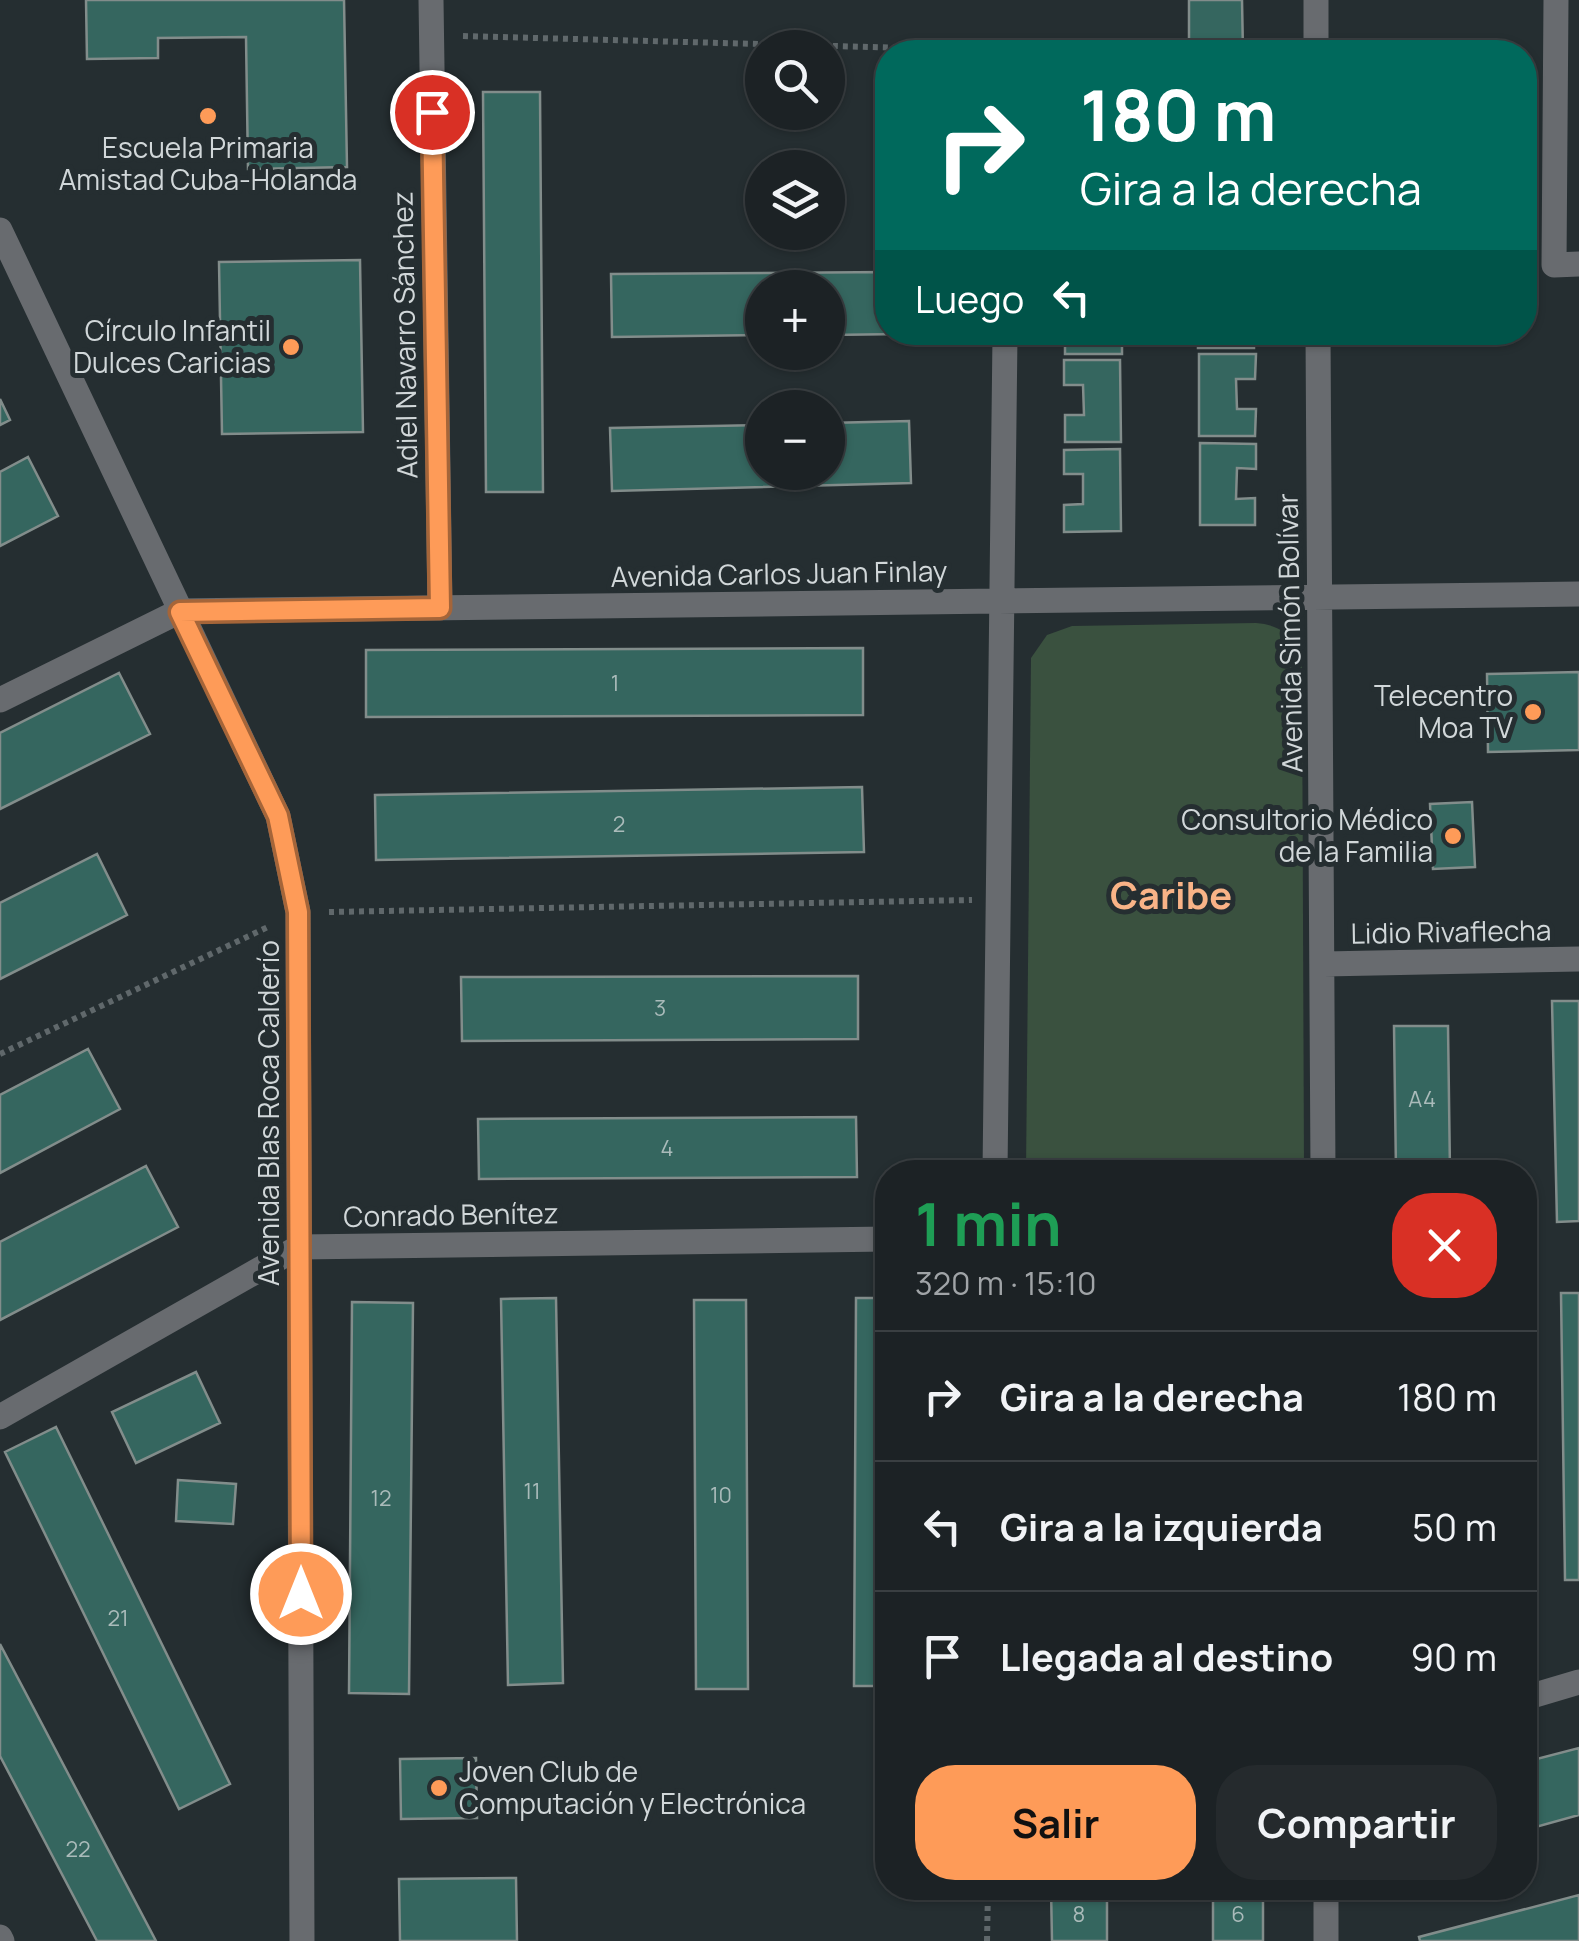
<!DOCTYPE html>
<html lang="es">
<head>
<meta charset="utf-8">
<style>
  body { margin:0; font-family:Manrope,sans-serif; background:#252a2d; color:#f1f3f6; height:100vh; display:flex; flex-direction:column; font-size:38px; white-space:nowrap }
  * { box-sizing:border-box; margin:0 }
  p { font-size:32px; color:#a0a4a7 }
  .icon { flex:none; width:55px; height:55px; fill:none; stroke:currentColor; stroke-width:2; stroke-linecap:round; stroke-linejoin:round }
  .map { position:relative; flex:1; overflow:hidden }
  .details { position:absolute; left:875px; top:1160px; width:662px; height:740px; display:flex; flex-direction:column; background:#1c2225; border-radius:40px; box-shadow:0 2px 8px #0004,0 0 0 2px #3a3f42 }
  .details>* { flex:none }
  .guide { position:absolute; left:875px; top:40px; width:662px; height:305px; border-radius:40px; box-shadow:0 2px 8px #0004,0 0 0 2px #3a3f42; background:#00695c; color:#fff; overflow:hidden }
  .buttons { position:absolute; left:745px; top:30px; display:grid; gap:20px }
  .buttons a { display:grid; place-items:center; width:100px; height:100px; border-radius:50%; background:#1c2225; box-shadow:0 2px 8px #0004,0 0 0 2px #3a3f42; font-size:50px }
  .pin { position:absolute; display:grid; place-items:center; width:85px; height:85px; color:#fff; margin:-42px; border:5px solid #fff; border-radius:50%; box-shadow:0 2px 10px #0007 }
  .me { position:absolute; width:110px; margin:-55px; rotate:0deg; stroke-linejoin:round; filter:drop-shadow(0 0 8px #0008) }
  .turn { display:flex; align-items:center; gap:35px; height:210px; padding:0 40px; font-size:45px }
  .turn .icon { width:130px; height:130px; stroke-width:2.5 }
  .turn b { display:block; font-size:70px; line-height:85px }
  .then { display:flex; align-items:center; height:95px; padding:0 40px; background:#0003; gap:20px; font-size:38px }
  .round { display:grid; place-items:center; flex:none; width:105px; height:105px; border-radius:40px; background:#252a2d }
  .head { display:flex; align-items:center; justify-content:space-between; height:170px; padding:0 40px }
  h1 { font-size:60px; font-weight:700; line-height:75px; color:#1e9e55 }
  .primary-button { display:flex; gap:20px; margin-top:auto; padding:20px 40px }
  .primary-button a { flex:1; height:115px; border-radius:40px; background:#fe9b58; color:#111; font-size:40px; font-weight:700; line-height:115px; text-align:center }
  .primary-button a+a { background:#252a2d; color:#f1f3f6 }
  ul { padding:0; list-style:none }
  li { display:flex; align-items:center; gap:30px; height:130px; padding:0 40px; border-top:2px solid #3a3f42 }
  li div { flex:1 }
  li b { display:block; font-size:38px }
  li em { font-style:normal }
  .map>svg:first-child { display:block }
  .green { fill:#3a513f }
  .building { fill:#35665f; stroke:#828d8b; stroke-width:2.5 }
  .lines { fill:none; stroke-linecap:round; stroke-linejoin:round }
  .path { stroke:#60686b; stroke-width:6; stroke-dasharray:5 5; stroke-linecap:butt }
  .minor { stroke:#686b6f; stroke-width:25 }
  .route-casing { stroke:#a56539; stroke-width:25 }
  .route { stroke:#fe9b58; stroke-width:18 }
  .poi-dot { fill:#fe9b58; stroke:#252e31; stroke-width:4 }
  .labels { text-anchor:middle; stroke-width:10; stroke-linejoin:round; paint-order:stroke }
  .number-label { font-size:22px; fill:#aabbba }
  .poi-label { font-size:28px; fill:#d1d7d9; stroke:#252e31; text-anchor:end }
  .street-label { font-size:28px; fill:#d1d7d9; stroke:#252e31 }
  .district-label { font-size:38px; font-weight:bold; fill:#f9b387; stroke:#252e31 }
</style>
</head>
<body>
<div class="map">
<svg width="1579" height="1941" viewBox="0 0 1579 1941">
  <rect width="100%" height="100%" fill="#252e31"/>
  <path class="green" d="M1256,623C1284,625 1298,640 1302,667L1304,1172H1026L1031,658L1047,635L1072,626Z"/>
  <path class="building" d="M86,0H344L347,167L248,169L246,37L158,38V58L87,59Z
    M1189,0H1242L1243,52H1189Z
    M483,92H540L543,492H486Z
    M360,260L363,432L222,434L219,262Z
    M888,272V332L903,334L828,335V288H762V335L612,337L611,274Z
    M1065,332H1122V354H1065Z
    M1198,332H1254V348H1198Z
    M1199,354H1256L1255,379H1236L1237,409H1256L1255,436H1199Z
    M1064,360H1120L1121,442H1065V415H1084L1083,385H1064Z
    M0,399L10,420L0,425Z
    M909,421L911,483L612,491L610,428L762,425V472H828V423Z
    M1200,443L1256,444V469L1237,468L1236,499L1255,498V525H1200Z
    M1120,449L1121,531L1064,532V505L1083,504V474H1064V450Z
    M28,457L58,516L0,546V472Z
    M863,648V715L366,717V650Z
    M1579,672V750L1488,752L1487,674Z
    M119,673L150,734L0,809V733Z
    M862,787L864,852L376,860L375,795Z
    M1472,802L1475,867L1433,869L1430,804Z
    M97,854L127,915L0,979V903Z
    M858,976V1039L462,1041L461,977Z
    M1552,1001H1579V1221L1557,1222Z
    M1394,1026H1448L1450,1172H1396Z
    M88,1049L120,1109L0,1173V1095Z
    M856,1117L857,1177L479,1179L478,1119Z
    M146,1166L178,1227L0,1320V1242Z
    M1561,1293H1579V1580H1565Z
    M556,1298L563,1683L508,1685L501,1299Z
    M856,1298H888V1686H854Z
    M694,1300H746L748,1689H696Z
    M352,1302L413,1303L409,1694L349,1693Z
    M196,1372L220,1423L136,1463L112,1412Z
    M56,1427L230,1784L179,1809L5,1452Z
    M178,1480L236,1484L233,1524L176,1521Z
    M0,1644L156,1941H97L0,1756Z
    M1579,1748V1815L1525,1830V1762Z
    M476,1758L477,1818L401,1819L400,1759Z
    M516,1878L517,1941H400L399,1879Z
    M1051,1888H1107V1941H1052Z
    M1213,1888H1263V1941H1213Z
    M1579,1895V1941H1420L1419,1937Z"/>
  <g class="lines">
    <path class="path" d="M463,36L1056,52
      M329,912L972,900
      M0,1054L270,926
      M987,1941L988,1888"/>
    <path class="minor" d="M431,0L440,608
      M1316,0V52
      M1556,0L1554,265L1579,264
      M0,230L278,816L298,912L302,1941
      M1318,332L1323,1172
      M0,700L180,611L1579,594
      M1324,964L1579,959
      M995,1172L1005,335
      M0,1417L299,1247L888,1239
      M1525,1698L1579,1682
      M1326,1888V1941
      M0,1937L2,1941"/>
  </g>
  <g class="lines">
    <g class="route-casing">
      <path id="route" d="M301,1594L298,912L278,816L180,612L440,608L432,112"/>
    </g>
    <use href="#route" class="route"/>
  </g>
  <g class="poi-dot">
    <circle cx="208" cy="116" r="10"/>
    <circle cx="291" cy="347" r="10"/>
    <circle cx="1533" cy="712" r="10"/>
    <circle cx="1453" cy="836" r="10"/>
    <circle cx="439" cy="1788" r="10"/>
  </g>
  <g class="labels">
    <g class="number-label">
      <text x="615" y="691">1</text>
      <text x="619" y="832">2</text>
      <text x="660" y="1016">3</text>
      <text x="1422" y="1107">A4</text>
      <text x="667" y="1156">4</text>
      <text x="532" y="1499">11</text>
      <text x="721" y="1503">10</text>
      <text x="381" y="1506">12</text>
      <text x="118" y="1626">21</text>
      <text x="78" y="1857">22</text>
      <text x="1079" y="1922">8</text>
      <text x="1238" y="1922">6</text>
    </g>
    <g class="poi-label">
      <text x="208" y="158" text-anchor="middle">Escuela Primaria<tspan x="208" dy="32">Amistad Cuba-Holanda</tspan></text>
      <text x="271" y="341">Círculo Infantil<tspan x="271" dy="32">Dulces Caricias</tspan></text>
      <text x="1513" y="706">Telecentro<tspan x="1513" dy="32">Moa TV</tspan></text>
      <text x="1433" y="830">Consultorio Médico<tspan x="1433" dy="32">de la Familia</tspan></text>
      <text x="459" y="1782" text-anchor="start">Joven Club de<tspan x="459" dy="32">Computación y Electrónica</tspan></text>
    </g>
    <g class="street-label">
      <text transform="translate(405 335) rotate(-91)" y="10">Adiel Navarro Sánchez</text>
      <text transform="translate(779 574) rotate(-1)" y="10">Avenida Carlos Juan Finlay</text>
      <text transform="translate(1290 633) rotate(-91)" y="10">Avenida Simón Bolívar</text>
      <text transform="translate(1451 932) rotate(-1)" y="10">Lidio Rivaflecha</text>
      <text transform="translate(269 1113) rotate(-90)" y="10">Avenida Blas Roca Calderío</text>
      <text transform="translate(451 1215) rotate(-1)" y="10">Conrado Benítez</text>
    </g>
    <g class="district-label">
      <text x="1171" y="909">Caribe</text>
    </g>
  </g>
</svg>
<div class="buttons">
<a><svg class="icon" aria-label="search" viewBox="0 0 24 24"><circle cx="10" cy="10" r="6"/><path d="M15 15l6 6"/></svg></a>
<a><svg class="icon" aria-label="layers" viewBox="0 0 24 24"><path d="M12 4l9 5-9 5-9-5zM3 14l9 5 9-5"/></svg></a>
<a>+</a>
<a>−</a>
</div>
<div class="pin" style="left:432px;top:112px;background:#d93025"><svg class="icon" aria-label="arrive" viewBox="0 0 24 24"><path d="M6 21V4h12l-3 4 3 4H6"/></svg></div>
<svg class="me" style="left:301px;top:1594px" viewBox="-20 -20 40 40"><circle r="17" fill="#fe9b58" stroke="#fff" stroke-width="3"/><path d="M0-11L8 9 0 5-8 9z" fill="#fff"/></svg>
<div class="guide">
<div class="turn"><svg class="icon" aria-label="right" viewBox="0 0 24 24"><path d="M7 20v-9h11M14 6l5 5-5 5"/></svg><div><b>180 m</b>Gira a la derecha</div></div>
<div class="then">Luego<svg class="icon" aria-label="left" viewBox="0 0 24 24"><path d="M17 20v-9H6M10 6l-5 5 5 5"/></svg></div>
</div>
<section class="details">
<div class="head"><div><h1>1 min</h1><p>320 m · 15:10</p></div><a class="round" style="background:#d93025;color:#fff"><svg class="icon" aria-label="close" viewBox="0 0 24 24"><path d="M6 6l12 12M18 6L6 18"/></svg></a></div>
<ul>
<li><svg class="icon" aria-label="right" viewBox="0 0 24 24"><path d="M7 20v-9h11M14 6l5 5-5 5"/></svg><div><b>Gira a la derecha</b></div><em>180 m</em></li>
<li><svg class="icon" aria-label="left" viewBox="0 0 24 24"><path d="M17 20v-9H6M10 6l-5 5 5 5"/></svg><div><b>Gira a la izquierda</b></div><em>50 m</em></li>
<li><svg class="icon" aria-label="arrive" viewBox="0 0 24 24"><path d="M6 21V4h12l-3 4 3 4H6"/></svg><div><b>Llegada al destino</b></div><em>90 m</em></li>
</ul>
<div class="primary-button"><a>Salir</a><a>Compartir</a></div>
</section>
</div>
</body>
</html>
